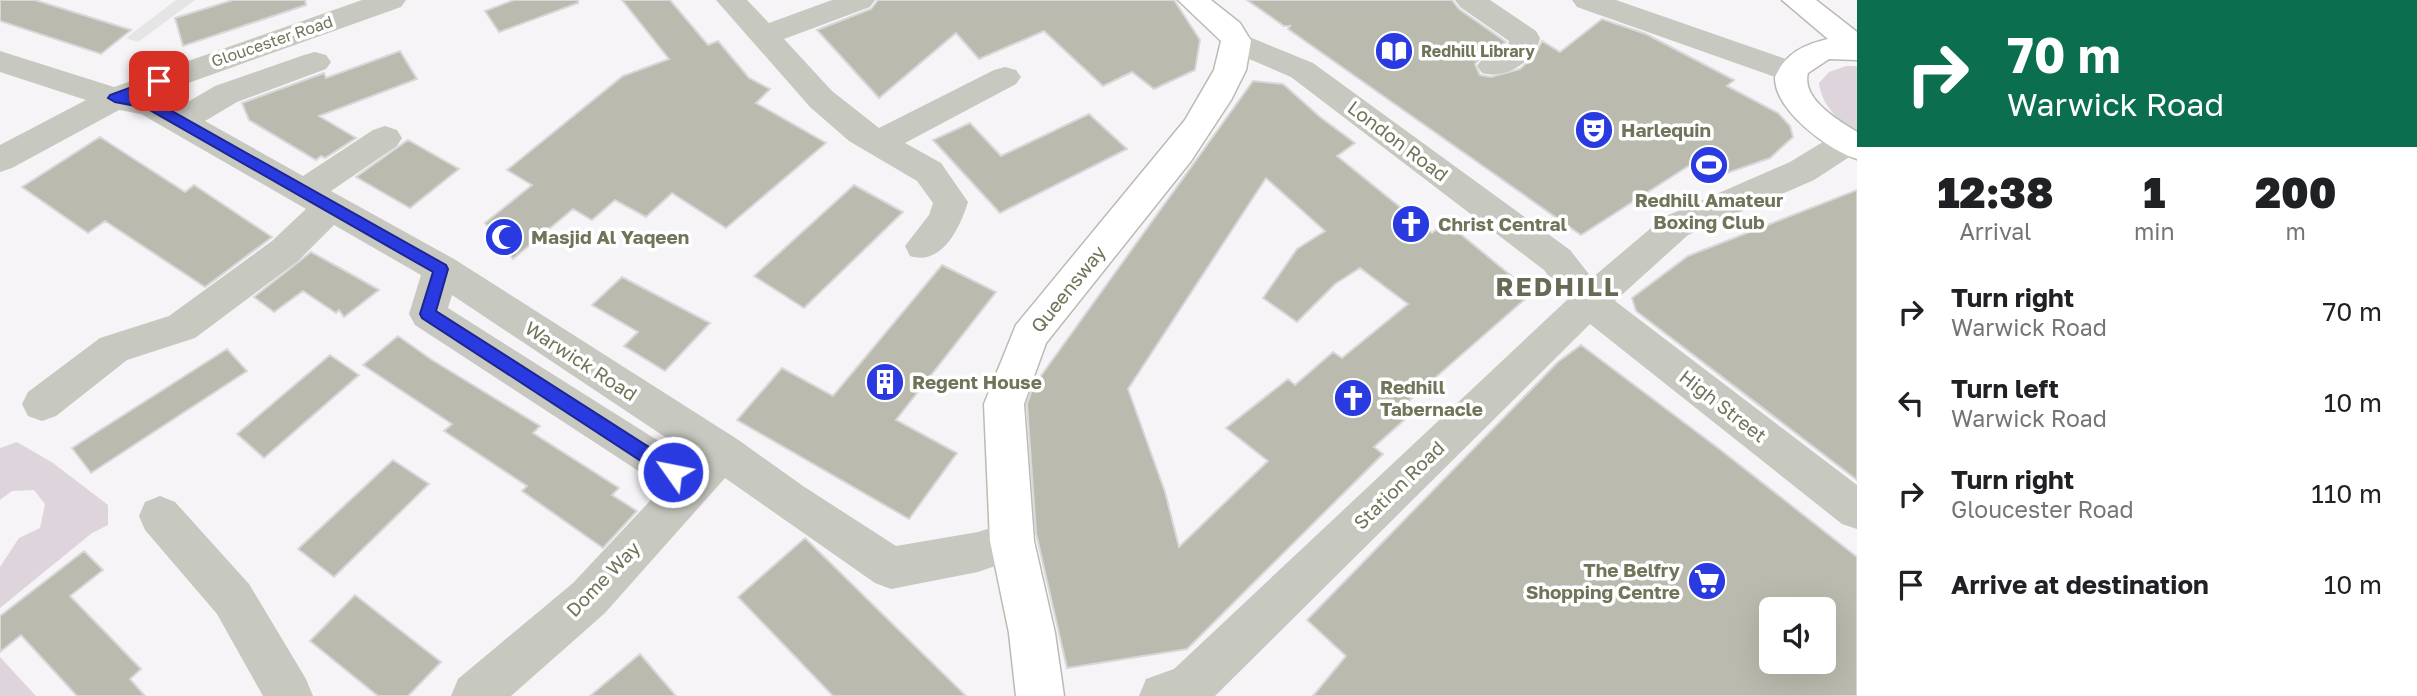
<!DOCTYPE html>
<html lang="en">
<head>
<meta charset="utf-8">
<style>
  body { margin:0; font-family:"Golos Text",sans-serif; background:#f6f6f6; color:#202124; height:100vh; display:flex; flex-direction:column; font-size:26px; white-space:nowrap }
  * { box-sizing:border-box; margin:0 }
  p { font-size:23px; color:#757577 }
  .icon { flex:none; width:38px; height:38px; fill:none; stroke:currentColor; stroke-width:2; stroke-linecap:round; stroke-linejoin:round }
  .map { position:relative; flex:1; overflow:hidden }
  .panel { display:flex; flex-direction:column; background:#fff; width:560px }
  .panel>* { flex:none }
  .hud { background:#0b6e4f; color:#fff; overflow:hidden }
  .controls { position:absolute; left:1759px; top:597px; display:grid; gap:14px }
  .controls a { display:grid; place-items:center; width:77px; height:77px; border-radius:10px; background:#fff; box-shadow:0 7px 28px #0002; font-size:35px }
  .pin { position:absolute; display:grid; place-items:center; width:60px; height:60px; color:#fff; margin:-30px; border-radius:14px; box-shadow:0 4px 10px #0006 }
  .me { position:absolute; width:77px; margin:-38px; rotate:303deg; stroke-linejoin:round; filter:drop-shadow(0 0 5px #0008) }
  .turn { display:flex; align-items:center; gap:24px; height:147px; padding:0 35px; font-size:32px }
  .turn .icon { width:91px; height:91px; stroke-width:2.5 }
  .turn b { display:block; font-size:49px; line-height:60px }
  .eta { display:flex; justify-content:space-evenly; align-items:center; height:119px; text-align:center }
  .eta b { font-size:42px; font-weight:800; line-height:49px }
  ul { padding:0; list-style:none }
  li { display:flex; align-items:center; gap:21px; height:91px; padding:0 35px }
  li div { flex:1 }
  li b { display:block; font-size:26px }
  li em { font-style:normal }
  main { display:flex; flex:1; min-height:0 }
  .map>svg:first-child { display:block }
  .built { fill:#e6e5e5 }
  .green { fill:#ded5dc }
  .building { fill:#babaae; stroke:#d8d7d9; stroke-width:2; fill-rule:evenodd }
  .lines { fill:none; stroke-linecap:round; stroke-linejoin:round }
  .major-casing { stroke:#babbb2; stroke-width:3 }
  .minor { fill:#c7c8c0; fill-rule:evenodd }
  .major { fill:#fff; fill-rule:evenodd }
  .route { fill:#2a3ae1; stroke:#1b2692; stroke-width:2 }
  .labels { text-anchor:middle; stroke-width:7; stroke-linejoin:round; paint-order:stroke }
  .far-street-label { font-size:16px; fill:#707459; stroke:#fff }
  .far-poi-label { font-size:16px; font-weight:bold; fill:#707459; stroke:#fff; text-anchor:start }
  .poi-label { font-size:19px; font-weight:bold; fill:#707459; stroke:#fff; text-anchor:start }
  .street-label { font-size:19px; fill:#707459; stroke:#fff }
  .district-label { font-size:26px; font-weight:bold; letter-spacing:2px; fill:#676a54; stroke:#fff }
</style>
</head>
<body>
<main>
<div class="map">
<svg width="1857" height="696" viewBox="0 0 1857 696">
  <rect width="100%" height="100%" fill="#f6f4f7"/>
  <path class="built" d="M176,0H195L138,42L126,38Z"/>
  <path class="green" d="M1846,66H1857V134C1839,120 1822,107 1819,83L1829,72Z
    M17,442L53,463L108,505V525L92,533L0,608V567L19,538L40,528L45,504L34,490L12,491L0,500V448Z
    M0,657L36,696H0Z"/>
  <path class="building" d="M0,0H35L131,30L101,54L0,21Z
    M233,0H305L306,5L183,46L175,18Z
    M514,0H578V3L499,32L485,11Z
    M622,0H670L708,45L718,41L749,78L770,89L756,103L826,143L726,228L672,193L646,217L615,200L592,220L573,209L513,259L485,223L532,185L507,170L623,76L669,59Z
    M878,0H1174L1200,40L1195,70L1154,89L1132,72L1103,86L1044,31L979,59L956,33L879,98L817,30L871,9Z
    M1247,0H1452L1459,9L1506,42L1481,57L1475,64L1480,75L1491,77L1520,69L1534,56L1542,41L1560,52L1602,19L1646,34L1734,80L1727,86L1778,113L1790,126L1793,137L1770,158L1710,179L1690,165L1581,235L1288,29L1290,26H1284Z
    M400,51L417,79L319,116L356,138L325,158L321,156L316,160L249,120L242,103L324,73L326,78Z
    M1253,81L1283,84L1320,117L1355,143L1337,156L1432,233L1446,222L1532,293L1403,406L1412,413L1374,447L1383,454L1187,649L1067,668L1036,533L1027,404L1033,387ZM1266,178L1325,231L1297,249L1263,298L1297,322L1335,284L1360,268L1408,304L1342,358L1333,352L1295,385L1288,379L1226,428L1268,461L1179,547L1165,492L1128,389Z
    M1089,114L1127,149L1000,213L933,140L970,123L1001,156Z
    M100,137L185,192L194,185L272,237L205,287L105,221L88,233L22,187Z
    M408,140L459,169L410,208L356,177Z
    M854,185L903,212L804,308L754,276Z
    M1857,190V480L1636,311L1632,298L1688,256Z
    M311,252L349,273L379,290L344,317L339,310L336,313L303,291L274,312L254,297Z
    M942,265L996,292L896,420L957,453L909,519L737,420L782,368L833,396Z
    M622,277L710,323L665,371L624,346L638,332L592,305Z
    M398,336L432,360L540,426L533,433L619,488L612,495L637,511L603,548L522,491L527,486L444,431L452,424L363,365Z
    M1581,345L1718,448L1857,557V696H1313L1346,656L1307,620L1558,362ZM1771,609H1824V662H1771Z
    M227,349L247,371L91,473L72,448Z
    M330,355L359,375L264,458L237,434Z
    M393,460L429,484L334,577L298,549Z
    M805,538L966,696H833L738,597Z
    M84,551L103,570L70,596L141,669L130,679L145,696H77L21,635L0,652V616Z
    M355,595L441,662L408,696H378L310,641Z
    M640,654L676,696H590Z"/>
  <g class="lines">
    <g class="major-casing">
      <path id="major" d="M1178,0H1211L1240,23L1251,41L1246,70L1231,100L1191,161L1046,343L1024,404L1034,541L1055,633L1064,696H1016L1009,633L990,541L984,404L1016,325L1185,120L1214,70L1221,41Z
        M1782,0H1816L1857,32V60L1829,59L1808,73C1801,99 1838,120 1857,132V159C1828,150 1774,110 1775,77C1786,53 1803,45 1828,39Z"/>
    </g>
    <path class="minor" d="M362,0H406L401,7L155,95L179,107L215,86L304,55L315,52L326,55L331,62L326,69L237,102L205,121L303,176L373,130L385,126L397,130L402,138L397,146L331,191L454,259L737,439L803,486L896,546L978,532L1012,521L1027,527L1034,541L1027,555L978,572L891,589L875,583L725,478L605,613L511,696H451L458,679L573,583L663,487L415,325L409,314L421,275L334,225L298,261L195,338L127,360L56,416L42,421L28,416L22,404L28,392L100,338L169,316L272,241L306,209L141,114L119,110L12,168L0,172V145L86,100L0,72V51L114,87ZM452,295L683,449L676,452L448,308Z
      M716,0H747L769,23L832,0H875L870,7L784,39L832,91L879,128L994,70L1005,67L1016,70L1021,77L1016,84L905,143L941,163L968,202C960,228 942,266 910,256L905,246L929,215L933,203L917,181L849,141L810,107Z
      M1455,0H1490L1536,31L1540,38C1535,61 1506,80 1482,73L1477,66L1482,59L1508,45L1509,41L1460,7Z
      M1572,0H1616L1803,65L1808,72L1803,79L1792,82L1781,79L1577,7Z
      M1237,32L1313,63L1570,250L1592,278L1664,217L1790,162L1836,134L1848,130L1857,133V152L1814,180L1688,235L1615,301L1857,485V529L1842,524L1590,324L1215,696H1139L1146,679L1174,669L1567,300L1544,270L1291,77L1226,49L1222,42L1226,35Z
      M160,496L175,502L249,584L306,679L313,696H263L217,614L145,530L139,516L145,502Z"/>
    <use href="#major" class="major"/>
  </g>
  <path class="route" d="M159,77L164,78V84L131,96L154,101L446,265L448,269L436,311L680,467L682,472L680,478L673,480L667,478L422,318L420,314L433,272L146,108L115,102L108,98L110,95Z"/>
  <defs>
    <g id="library-disc" transform="scale(2.0125)"><circle r="9.5" fill="#2a3ae1" stroke="#fff"/><path d="M-6-4Q-3-5.5-.7-3.5V5Q-3 3-6 4ZM6-4Q3-5.5 .7-3.5V5Q3 3 6 4Z" fill="#fff"/></g>
    <g id="theatre-disc" transform="scale(2.0125)"><circle r="9.5" fill="#2a3ae1" stroke="#fff"/><path d="M-5-5.5Q0-4 5-5.5V0Q5 5 0 6Q-5 5-5 0ZM-3.3-2.5H-1v1.5H-3.3ZM1-2.5H3.3v1.5H1ZM-2.8 1Q0 5.5 2.8 1Z" fill="#fff"/></g>
    <g id="stadium-disc" transform="scale(2.0125)"><circle r="9.5" fill="#2a3ae1" stroke="#fff"/><path d="M0-5a6.5 5 0 1 0 0 10a6.5 5 0 1 0 0-10ZM-3.5-1.8h7v3.6h-7Z" fill="#fff"/></g>
    <g id="church-disc" transform="scale(2.0125)"><circle r="9.5" fill="#2a3ae1" stroke="#fff"/><path d="M-1.2-6h2.4v3.5h3.3v2.4h-3.3V6h-2.4V-.1h-3.3v-2.4h3.3Z" fill="#fff"/></g>
    <g id="mosque-disc" transform="scale(2.0125)"><circle r="9.5" fill="#2a3ae1" stroke="#fff"/><path d="M3.5-4.9A6 6 0 1 0 3.5 4.9A5 5 0 1 1 3.5-4.9Z" fill="#fff"/></g>
    <g id="building-disc" transform="scale(2.0125)"><circle r="9.5" fill="#2a3ae1" stroke="#fff"/><path d="M-4-6H4V6H1V3H-1V6H-4ZM-2.5-4.3h1.7v1.8h-1.7ZM.8-4.3h1.7v1.8H.8ZM-2.5-1h1.7V.8h-1.7ZM.8-1h1.7V.8H.8Z" fill="#fff"/></g>
    <g id="supermarket-disc" transform="scale(2.0125)"><circle r="9.5" fill="#2a3ae1" stroke="#fff"/><path d="M-6-5.5h2.5l.6 2H6L4.5 2H-2.5L-4.4-4H-6ZM-1.5 3.2a1.3 1.3 0 1 0 .1 0ZM3 3.2a1.3 1.3 0 1 0 .1 0Z" fill="#fff"/></g>
  </defs>
  <g fill-rule="evenodd">
    <use href="#library-disc" x="1394" y="51"/>
    <use href="#theatre-disc" x="1594" y="130"/>
    <use href="#stadium-disc" x="1709" y="165"/>
    <use href="#church-disc" x="1411" y="224"/>
    <use href="#mosque-disc" x="504" y="237"/>
    <use href="#building-disc" x="885" y="382"/>
    <use href="#church-disc" x="1353" y="398"/>
    <use href="#supermarket-disc" x="1707" y="581"/>
  </g>
  <g class="labels">
    <g class="far-street-label">
      <text transform="translate(272 41) rotate(-19)" y="6">Gloucester Road</text>
    </g>
    <g class="far-poi-label">
      <text x="1421" y="57">Redhill Library</text>
    </g>
    <g class="poi-label">
      <text x="1621" y="137">Harlequin</text>
      <text x="1709" y="207" text-anchor="middle">Redhill Amateur<tspan x="1709" dy="22">Boxing Club</tspan></text>
      <text x="1438" y="231">Christ Central</text>
      <text x="531" y="244">Masjid Al Yaqeen</text>
      <text x="912" y="389">Regent House</text>
      <text x="1380" y="394">Redhill<tspan x="1380" dy="22">Tabernacle</tspan></text>
      <text x="1680" y="577" text-anchor="end">The Belfry<tspan x="1680" dy="22">Shopping Centre</tspan></text>
    </g>
    <g class="street-label">
      <text transform="translate(1398 141) rotate(37)" y="7">London Road</text>
      <text transform="translate(1068 289) rotate(-51)" y="7">Queensway</text>
      <text transform="translate(581 361) rotate(33)" y="7">Warwick Road</text>
      <text transform="translate(1723 406) rotate(38)" y="7">High Street</text>
      <text transform="translate(1399 485) rotate(-44)" y="7">Station Road</text>
      <text transform="translate(603 579) rotate(-46)" y="7">Dome Way</text>
    </g>
    <g class="district-label">
      <text x="1558" y="296">REDHILL</text>
    </g>
  </g>
</svg>
<div class="controls">
<a><svg class="icon" aria-label="sound" viewBox="0 0 24 24"><path d="M4 9h4l5-4v14l-5-4H4zM17 9q2 3 0 6"/></svg></a>
</div>
<div class="pin" style="left:159px;top:81px;background:#d93025"><svg class="icon" aria-label="arrive" viewBox="0 0 24 24"><path d="M6 21V4h12l-3 4 3 4H6"/></svg></div>
<svg class="me" style="left:673px;top:472px" viewBox="-20 -20 40 40"><circle r="17" fill="#2a3ae1" stroke="#fff" stroke-width="3"/><path d="M0-11L8 9 0 5-8 9z" fill="#fff"/></svg>
</div>
<section class="panel">
<div class="hud">
<div class="turn"><svg class="icon" aria-label="right" viewBox="0 0 24 24"><path d="M7 20v-9h11M14 6l5 5-5 5"/></svg><div><b>70 m</b>Warwick Road</div></div>
</div>
<div class="eta">
<div><b>12:38</b><p>Arrival</p></div>
<div><b>1</b><p>min</p></div>
<div><b>200</b><p>m</p></div>
</div>
<ul>
<li><svg class="icon" aria-label="right" viewBox="0 0 24 24"><path d="M7 20v-9h11M14 6l5 5-5 5"/></svg><div><b>Turn right</b><p>Warwick Road</p></div><em>70 m</em></li>
<li><svg class="icon" aria-label="left" viewBox="0 0 24 24"><path d="M17 20v-9H6M10 6l-5 5 5 5"/></svg><div><b>Turn left</b><p>Warwick Road</p></div><em>10 m</em></li>
<li><svg class="icon" aria-label="right" viewBox="0 0 24 24"><path d="M7 20v-9h11M14 6l5 5-5 5"/></svg><div><b>Turn right</b><p>Gloucester Road</p></div><em>110 m</em></li>
<li><svg class="icon" aria-label="arrive" viewBox="0 0 24 24"><path d="M6 21V4h12l-3 4 3 4H6"/></svg><div><b>Arrive at destination</b></div><em>10 m</em></li>
</ul>
</section>
</main>
</body>
</html>
